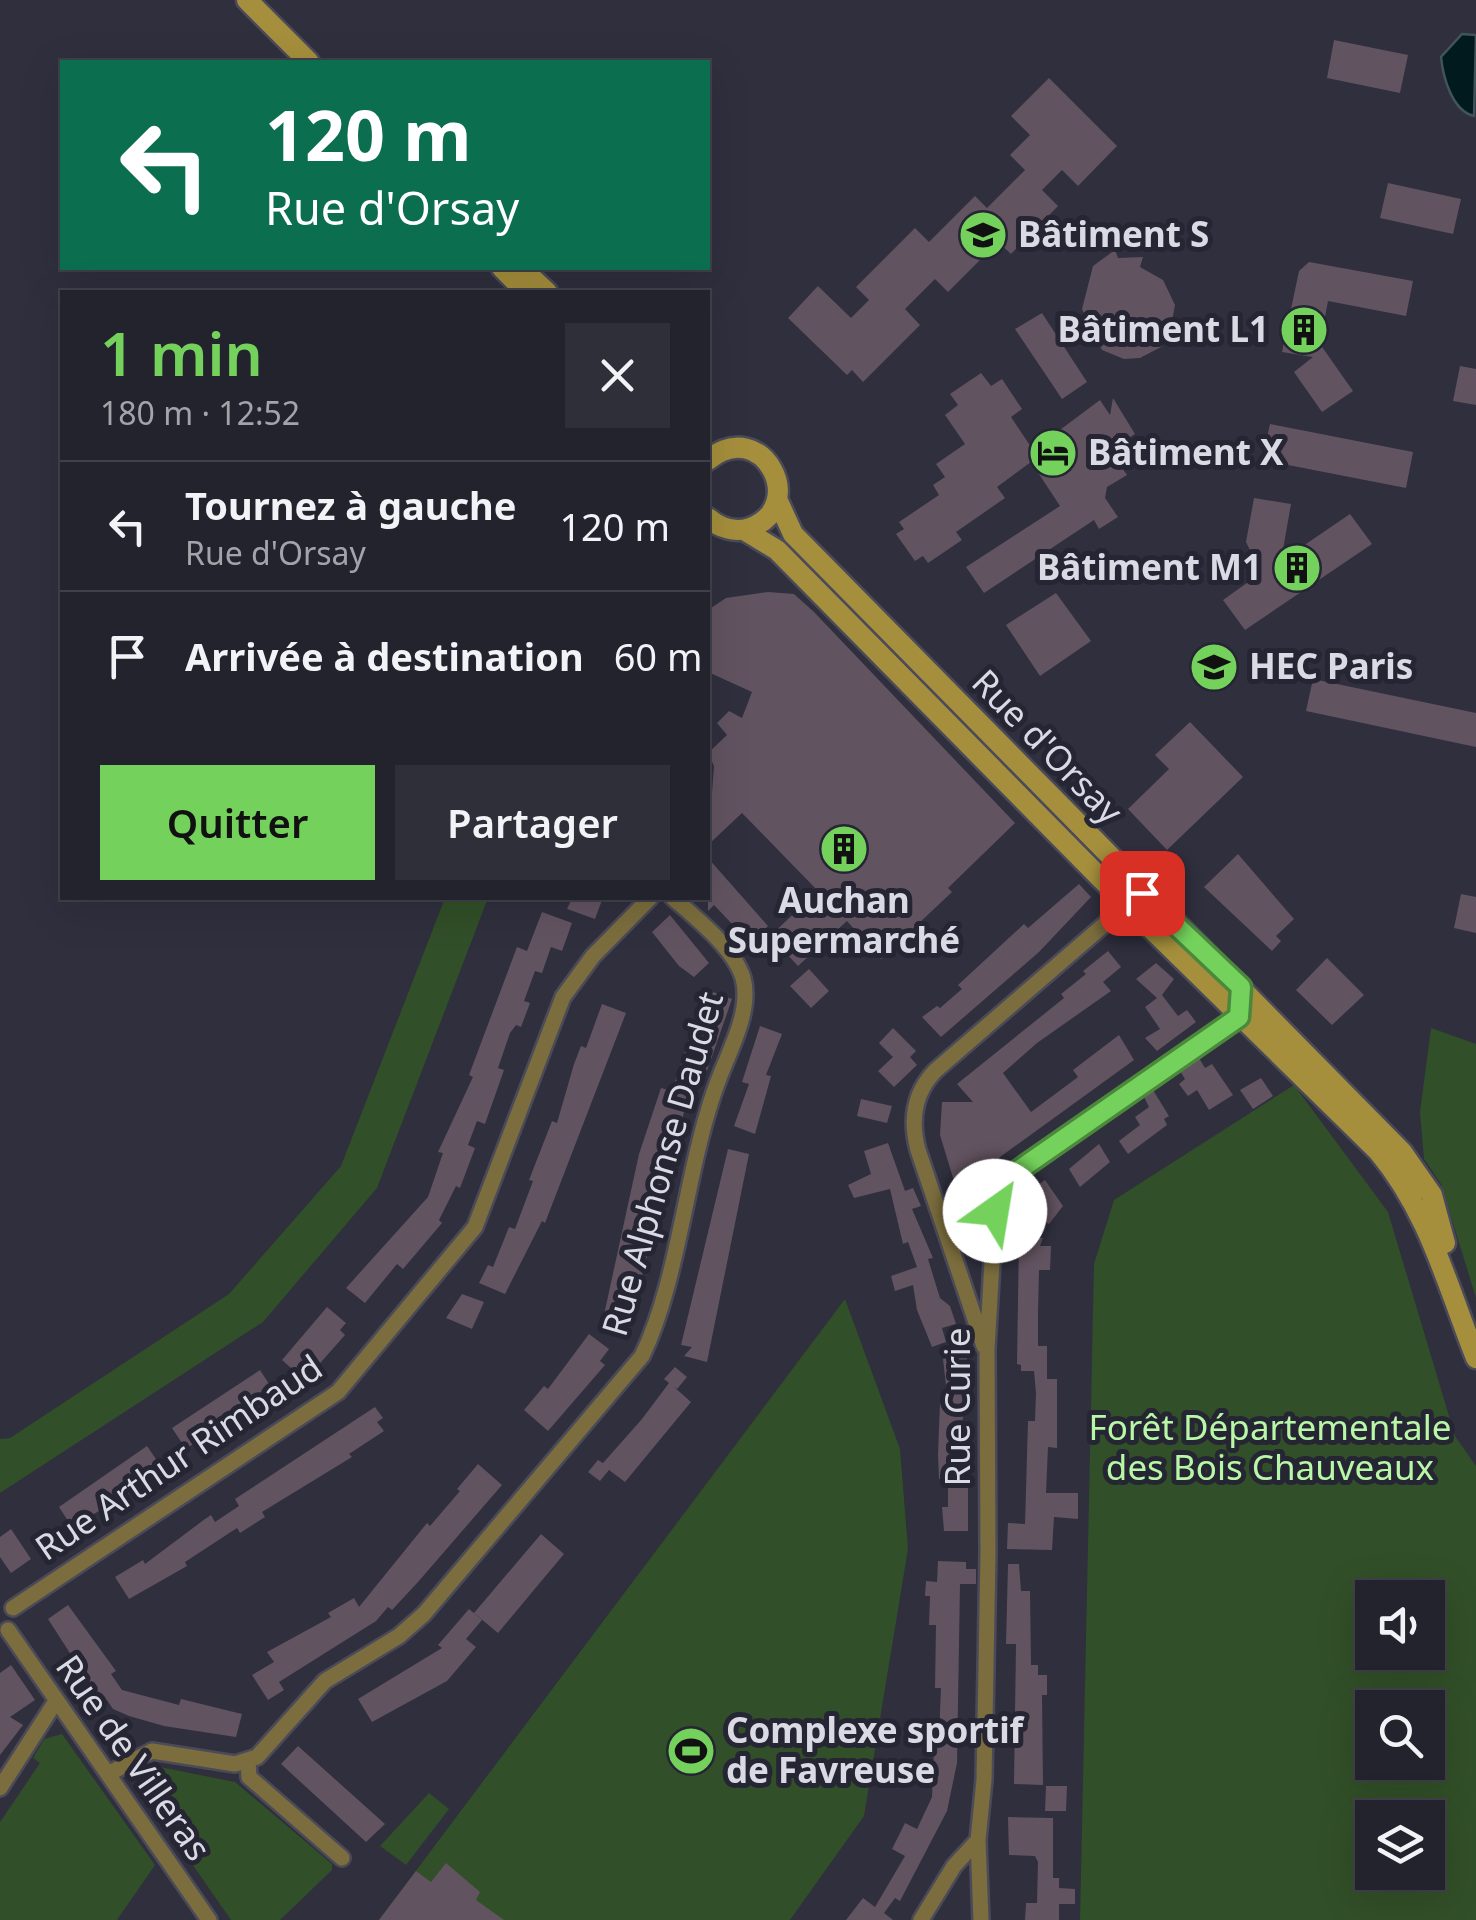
<!DOCTYPE html>
<html lang="fr">
<head>
<meta charset="utf-8">
<style>
  body { margin:0; font-family:"Noto Sans",sans-serif; background:#2f2f3a; color:#f1f3f6; height:100vh; display:flex; flex-direction:column; font-size:38px; white-space:nowrap }
  * { box-sizing:border-box; margin:0 }
  p { font-size:32px; color:#a3a4aa }
  .icon { flex:none; width:55px; height:55px; fill:none; stroke:currentColor; stroke-width:2; stroke-linecap:round; stroke-linejoin:round }
  .map { position:relative; flex:1; overflow:hidden }
  .side { position:absolute; left:60px; top:290px; width:650px; height:610px; display:flex; flex-direction:column; background:#23232e; border-radius:0px; box-shadow:0 10px 40px #0002,0 0 0 2px #40404a }
  .side>* { flex:none }
  .hud { position:absolute; left:60px; top:60px; width:650px; height:210px; border-radius:0px; box-shadow:0 10px 40px #0002,0 0 0 2px #40404a; background:#0b6e4f; color:#fff; overflow:hidden }
  .controls { position:absolute; left:1355px; top:1580px; display:grid; gap:20px }
  .controls a { display:grid; place-items:center; width:90px; height:90px; border-radius:0px; background:#23232e; box-shadow:0 10px 40px #0002,0 0 0 2px #40404a; font-size:50px }
  .pin { position:absolute; display:grid; place-items:center; width:85px; height:85px; color:#fff; margin:-42px; border-radius:20px; box-shadow:0 5px 15px #0006 }
  .me { position:absolute; width:110px; margin:-55px; rotate:32deg; stroke-linejoin:round; filter:drop-shadow(0 0 8px #0008) }
  .turn { display:flex; align-items:center; gap:35px; height:210px; padding:0 40px; font-size:45px }
  .turn .icon { width:130px; height:130px; stroke-width:2.5 }
  .turn b { display:block; font-size:70px; line-height:85px }
  .round { display:grid; place-items:center; flex:none; width:105px; height:105px; border-radius:0px; background:#2f2f3a }
  .headline { display:flex; align-items:center; justify-content:space-between; height:170px; padding:0 40px }
  h1 { font-size:60px; font-weight:600; line-height:75px; color:#74d25c }
  .primary-button { display:flex; gap:20px; margin-top:auto; padding:20px 40px }
  .primary-button a { flex:1; height:115px; border-radius:0px; background:#74d25c; color:#111; font-size:40px; font-weight:600; line-height:115px; text-align:center }
  .primary-button a+a { background:#2f2f3a; color:#f1f3f6 }
  ul { padding:0; list-style:none }
  li { display:flex; align-items:center; gap:30px; height:130px; padding:0 40px; border-top:2px solid #40404a }
  li div { flex:1 }
  li b { display:block; font-size:38px }
  li em { font-style:normal }
  .map>svg:first-child { display:block }
  .green { fill:#314f28; fill-rule:evenodd }
  .water { fill:#001a1e; stroke:#415459; stroke-width:2.5 }
  .building { fill:#625360 }
  .lines { fill:none; stroke-linecap:round; stroke-linejoin:round }
  .minor-casing { stroke:#4a4a59; stroke-width:20 }
  .secondary-casing { stroke:#4a4a59; stroke-width:25 }
  .minor { stroke:#7b6d3d; stroke-width:15 }
  .secondary { stroke:#a58f3c; stroke-width:20 }
  .route-casing { stroke:#4b883c; stroke-width:25 }
  .route { stroke:#74d25c; stroke-width:18 }
  .labels { text-anchor:middle; stroke-width:10; stroke-linejoin:round; paint-order:stroke }
  .poi-label { font-size:35px; font-weight:bold; fill:#dadae4; stroke:#262534; text-anchor:start }
  .street-label { font-size:35px; fill:#dadae4; stroke:#262534 }
  .park-label { font-size:35px; fill:#b8f7a6; stroke:#262534 }
</style>
</head>
<body>
<div class="map">
<svg width="1476" height="1920" viewBox="0 0 1476 1920">
  <rect width="100%" height="100%" fill="#2f2f3e"/>
  <path class="green" d="M445,898H488L377,1188L263,1322L0,1493V1439L10,1438L229,1294L341,1166Z
    M1431,1028L1476,1044V1298L1441,1184L1424,1159L1420,1112Z
    M1294,1085L1388,1212L1455,1436L1476,1466V1920H1080L1094,1264L1114,1200ZM1372,1598H1428V1652H1372ZM1372,1708H1428V1762H1372ZM1372,1818H1428V1872H1372Z
    M845,1299L900,1449L908,1549L864,1816L790,1920H379Z
    M62,1734L155,1865L117,1920H0V1822L40,1763L33,1758L44,1739Z
    M160,1767L235,1782L332,1864V1870L280,1920H231L138,1786L144,1770Z
    M429,1793L449,1809L406,1865L380,1846Z"/>
  <path class="water" d="M1462,34L1476,35L1474,116C1452,111 1443,77 1441,57Z"/>
  <path class="building" d="M1334,40L1408,55L1400,93L1327,78Z
    M1049,78L1117,146L1078,186L1062,170L1042,190L1058,206L1011,254L998,242L948,292L935,279L905,309L920,325L863,382L852,370L847,375L788,318L818,286L851,318L869,300L856,287L915,228L929,242L975,196L987,208L1025,170L1010,155L1030,135L1011,116Z
    M1388,183L1461,199L1453,234L1380,218Z
    M1115,250L1118,258L1143,257L1140,267L1163,280L1175,305L1169,337L1161,347L1140,358L1124,359L1102,350L1082,309L1093,266Z
    M1309,262L1413,281L1406,316L1328,301L1320,344L1353,391L1322,412L1294,372L1313,357L1282,352L1299,271Z
    M1042,313L1087,382L1062,399L1015,329Z
    M1460,366L1476,369V405L1453,401Z
    M981,373L991,386L1002,379L1022,409L1011,417L1033,450L1100,400L1110,415L1113,398L1135,434L1110,450L1127,475L1107,487L1105,498L1118,517L1099,529L1094,520L984,593L966,567L1060,506L1031,462L997,487L1005,498L956,532L962,540L928,563L923,556L915,561L896,534L904,529L899,522L939,495L933,485L945,477L936,464L965,444L945,415L958,405L950,394Z
    M1270,424L1413,452L1406,488L1262,460Z
    M1254,498L1291,504L1281,561L1350,514L1372,544L1245,630L1223,600L1261,573L1246,542Z
    M768,592L794,594L814,612L1015,823L948,888L952,892L881,959L847,921L798,966L770,936L818,891L742,813L708,845L714,766L708,753L727,735L717,723L729,711L742,718L752,692L708,672V610L726,598Z
    M1056,593L1091,641L1040,676L1006,625Z
    M1313,679L1476,713V747L1306,711Z
    M1190,722L1243,777L1167,850L1128,809L1169,769L1155,755Z
    M1238,854L1294,919L1276,936L1281,941L1272,951L1204,887Z
    M708,858L768,926L750,943L714,905L708,911Z
    M1079,884L1091,897L1039,952L941,1037L922,1017L937,1006L940,1008L962,989L958,985L1024,924L1028,928Z
    M1461,894L1476,897V933L1454,928Z
    M572,898L602,900L595,919L567,909Z
    M542,912L572,923L562,951L551,947L542,973L535,971L524,1001L530,1003L521,1027L516,1025L510,1033L498,1068L504,1070L485,1124L477,1121L468,1145L475,1148L460,1188L456,1186L439,1220L442,1223L403,1269L397,1264L365,1303L346,1288L428,1197L443,1153L438,1152L473,1077L469,1075L517,947L527,951Z
    M670,915L709,963L694,977L679,966L652,932Z
    M1108,951L1121,967L1103,982L1111,991L1037,1043L1003,1073L1031,1112L1078,1077L1073,1070L1119,1035L1134,1060L1000,1157L960,1201L940,1135L942,1102H973L957,1084L1064,998L1061,994L1086,974L1083,971Z
    M1327,958L1364,995L1332,1025L1296,990Z
    M1156,963L1174,979L1162,995L1178,1016L1187,1010L1196,1022L1157,1051L1145,1038L1160,1029L1145,1007L1157,998L1136,979Z
    M809,969L829,991L811,1008L790,986Z
    M713,992L732,999L701,1088L691,1085L628,1330L602,1324L639,1154L661,1088L672,1091L698,1012L705,1015Z
    M602,1004L626,1013L545,1223L542,1221L505,1294L479,1283L488,1265L493,1267L509,1227L515,1229L533,1181L529,1180L552,1121L557,1123L574,1064L581,1046L586,1048Z
    M760,1026L782,1034L766,1075L771,1076L755,1134L734,1126L749,1084L742,1082Z
    M893,1028L916,1051L910,1057L917,1065L894,1087L878,1071L893,1057L879,1043Z
    M1199,1058L1205,1068L1212,1064L1233,1095L1209,1110L1197,1090L1188,1096L1179,1084L1185,1079L1180,1071Z
    M1261,1078L1273,1096L1253,1109L1240,1090Z
    M1153,1090L1169,1116L1164,1119L1167,1125L1128,1154L1119,1141L1140,1125L1135,1117L1149,1107L1144,1097Z
    M861,1099L892,1106L887,1123L857,1116Z
    M888,1143L905,1191L913,1188L921,1206L912,1209L933,1258L928,1259L940,1298L950,1306L956,1324L942,1328L946,1342L932,1347L917,1310L913,1285L895,1291L891,1276L917,1267L908,1242L903,1244L890,1189L854,1198L848,1185L871,1174L864,1151Z
    M1099,1144L1110,1162L1080,1187L1069,1169Z
    M728,1149L749,1154L707,1362L684,1356L692,1347L681,1345Z
    M1045,1180L1063,1206L1049,1224L1021,1208L1029,1191Z
    M1019,1237L1043,1238L1040,1246H1051L1050,1270H1039L1038,1313V1346H1047V1379H1057V1448L1048,1447L1046,1493H1078V1519L1054,1517L1052,1550L1007,1549L1008,1523L1025,1524L1028,1421H1035L1036,1393L1034,1371H1021V1365L1017,1364Z
    M462,1294L484,1302L472,1329L446,1318Z
    M327,1307L346,1323L340,1330L345,1335L314,1370L308,1365L299,1375L282,1360Z
    M589,1334L609,1349L600,1361L605,1365L548,1431L524,1410L544,1386L548,1389Z
    M966,1353L970,1378L961,1429L968,1455V1531H944L942,1507H948V1479H939L938,1454L940,1403H948L943,1359Z
    M675,1367L687,1377L677,1389L673,1386L691,1402L625,1482L609,1470L600,1481L588,1472L598,1460L603,1463L642,1419L669,1383L664,1379Z
    M260,1370L273,1390L261,1397L266,1404L197,1449L193,1444L186,1449L172,1428Z
    M375,1407L383,1418L377,1422L384,1431L349,1454L352,1457L262,1512L265,1517L240,1533L237,1528L185,1562L187,1566L129,1599L115,1577L143,1560L145,1564L205,1519L211,1515L215,1522L239,1506L235,1499Z
    M147,1446L160,1465L148,1472L153,1479L72,1527L59,1507Z
    M478,1464L502,1485L418,1582L392,1610L388,1607L376,1621L279,1682L284,1690L268,1700L252,1675L274,1662L267,1652L331,1617L328,1613L354,1598L359,1607L427,1523L430,1526L460,1491L457,1489Z
    M11,1529L31,1559L11,1573L0,1557V1537Z
    M541,1534L564,1554L498,1633L474,1613Z
    M938,1561L966,1562V1569H976V1584H960L957,1763L947,1811L900,1901L895,1898L884,1913L893,1920H846L863,1898L875,1907L905,1856L892,1849L905,1823L917,1829L932,1797L934,1749L929,1748V1735L939,1736L941,1688H935L936,1625H929L930,1596H925L926,1581L937,1582Z
    M1008,1564H1019L1021,1591H1030L1031,1665H1038V1675H1047V1695H1042L1043,1785L1014,1784L1016,1644H1006Z
    M68,1605L116,1671L111,1674L122,1690L179,1705L181,1699L242,1714L236,1737L164,1726L129,1716L113,1709L107,1700L102,1703L48,1619Z
    M469,1609L482,1620L466,1639L476,1647L447,1681L372,1722L358,1699L442,1648L438,1645Z
    M11,1665L35,1700L10,1717L23,1725L0,1755V1673Z
    M298,1746L385,1824L366,1842L281,1764Z
    M1046,1786H1067L1066,1811H1045Z
    M1008,1817L1053,1818V1878H1059V1888L1075,1889V1904H1059V1920H1025L1026,1903H1037L1038,1862L1035,1856L1009,1855Z
    M446,1863L480,1892L476,1900L504,1920H379L416,1871L431,1882Z"/>
  <g class="lines">
    <g class="minor-casing">
      <path id="minor" d="M984,1346L918,1150C910,1120 914,1093 935,1071L1135,898
        M13,1608L338,1392L475,1227L563,997L593,956L650,898
        M8,1630L209,1920
        M248,1761L249,1777L342,1858
        M108,1774L152,1751L235,1764L257,1757L325,1681L399,1636L424,1614L642,1356C680,1278 686,1166 718,1081C729,1051 752,1011 743,978C734,948 696,918 673,898
        M0,1788L56,1701
        M921,1920L954,1866L978,1840
        M981,1920L978,1840L984,1780L988,1553L987,1349L995,1211L1000,1194L1016,1172L1234,1020L1239,1007"/>
    </g>
    <g class="secondary-casing">
      <path id="secondary" d="M247,0L309,62
        M502,268L526,292
        M521,268L547,292
        M708,460C762,415 810,506 750,528C735,533 720,528 708,518
        M777,499L793,534L1402,1152L1432,1195L1445,1243
        M744,530L777,550L1126,904L1378,1151C1429,1212 1447,1285 1476,1358"/>
    </g>
    <use href="#minor" class="minor"/>
    <use href="#secondary" class="secondary"/>
  </g>
  <g class="lines">
    <g class="route-casing">
      <path id="route" d="M995,1211L1000,1194L1016,1172L1239,1017L1241,987L1142,893"/>
    </g>
    <use href="#route" class="route"/>
  </g>
  <defs>
    <g id="university-disc" transform="scale(2.5)"><circle r="9.5" fill="#74d25c" stroke="#262534"/><path d="M0-5L7-2L0 1L-7-2ZM-4 1L0 2.5L4 1V4Q0 6-4 4Z" fill="#111"/></g>
    <g id="building-disc" transform="scale(2.5)"><circle r="9.5" fill="#74d25c" stroke="#262534"/><path d="M-4-6H4V6H1V3H-1V6H-4ZM-2.5-4.3h1.7v1.8h-1.7ZM.8-4.3h1.7v1.8H.8ZM-2.5-1h1.7V.8h-1.7ZM.8-1h1.7V.8H.8Z" fill="#111"/></g>
    <g id="hotel-disc" transform="scale(2.5)"><circle r="9.5" fill="#74d25c" stroke="#262534"/><path d="M-6-4.5h1.5V1H6V5H4.5V3h-9V5H-6ZM-4 0a1.8 1.8 0 1 1 3.6 0ZM.5 0V-2.5h3Q6-2.5 6 0Z" fill="#111"/></g>
    <g id="stadium-disc" transform="scale(2.5)"><circle r="9.5" fill="#74d25c" stroke="#262534"/><path d="M0-5a6.5 5 0 1 0 0 10a6.5 5 0 1 0 0-10ZM-3.5-1.8h7v3.6h-7Z" fill="#111"/></g>
  </defs>
  <g fill-rule="evenodd">
    <use href="#university-disc" x="983" y="235"/>
    <use href="#building-disc" x="1304" y="330"/>
    <use href="#hotel-disc" x="1053" y="453"/>
    <use href="#building-disc" x="1297" y="568"/>
    <use href="#university-disc" x="1214" y="667"/>
    <use href="#building-disc" x="844" y="849"/>
    <use href="#stadium-disc" x="691" y="1751"/>
  </g>
  <g class="labels">
    <g class="poi-label">
      <text x="1018" y="247">Bâtiment S</text>
      <text x="1269" y="342" text-anchor="end">Bâtiment L1</text>
      <text x="1088" y="465">Bâtiment X</text>
      <text x="1262" y="580" text-anchor="end">Bâtiment M1</text>
      <text x="1249" y="679">HEC Paris</text>
      <text x="844" y="913" text-anchor="middle">Auchan<tspan x="844" dy="40">Supermarché</tspan></text>
      <text x="726" y="1743">Complexe sportif<tspan x="726" dy="40">de Favreuse</tspan></text>
    </g>
    <g class="street-label">
      <text transform="translate(1047 747) rotate(46)" y="12">Rue d'Orsay</text>
      <text transform="translate(663 1164) rotate(-74)" y="12">Rue Alphonse Daudet</text>
      <text transform="translate(958 1407) rotate(-90)" y="12">Rue Curie</text>
      <text transform="translate(179 1458) rotate(-34)" y="12">Rue Arthur Rimbaud</text>
      <text transform="translate(133 1758) rotate(55)" y="12">Rue de Villeras</text>
    </g>
    <g class="park-label">
      <text x="1270" y="1440">Forêt Départementale<tspan x="1270" dy="40">des Bois Chauveaux</tspan></text>
    </g>
  </g>
</svg>
<div class="controls">
<a><svg class="icon" aria-label="sound" viewBox="0 0 24 24"><path d="M4 9h4l5-4v14l-5-4H4zM17 9q2 3 0 6"/></svg></a>
<a><svg class="icon" aria-label="search" viewBox="0 0 24 24"><circle cx="10" cy="10" r="6"/><path d="M15 15l6 6"/></svg></a>
<a><svg class="icon" aria-label="layers" viewBox="0 0 24 24"><path d="M12 4l9 5-9 5-9-5zM3 14l9 5 9-5"/></svg></a>
</div>
<div class="pin" style="left:1142px;top:893px;background:#d93025"><svg class="icon" aria-label="arrive" viewBox="0 0 24 24"><path d="M6 21V4h12l-3 4 3 4H6"/></svg></div>
<svg class="me" style="left:995px;top:1211px" viewBox="-20 -20 40 40"><circle r="19" fill="#fff"/><path d="M0-13L10 11 0 6-10 11z" fill="#74d25c"/></svg>
<div class="hud">
<div class="turn"><svg class="icon" aria-label="left" viewBox="0 0 24 24"><path d="M17 20v-9H6M10 6l-5 5 5 5"/></svg><div><b>120 m</b>Rue d'Orsay</div></div>
</div>
<section class="side">
<div class="headline"><div><h1>1 min</h1><p>180 m · 12:52</p></div><a class="round"><svg class="icon" aria-label="close" viewBox="0 0 24 24"><path d="M6 6l12 12M18 6L6 18"/></svg></a></div>
<ul>
<li><svg class="icon" aria-label="left" viewBox="0 0 24 24"><path d="M17 20v-9H6M10 6l-5 5 5 5"/></svg><div><b>Tournez à gauche</b><p>Rue d'Orsay</p></div><em>120 m</em></li>
<li><svg class="icon" aria-label="arrive" viewBox="0 0 24 24"><path d="M6 21V4h12l-3 4 3 4H6"/></svg><div><b>Arrivée à destination</b></div><em>60 m</em></li>
</ul>
<div class="primary-button"><a>Quitter</a><a>Partager</a></div>
</section>
</div>
</body>
</html>
